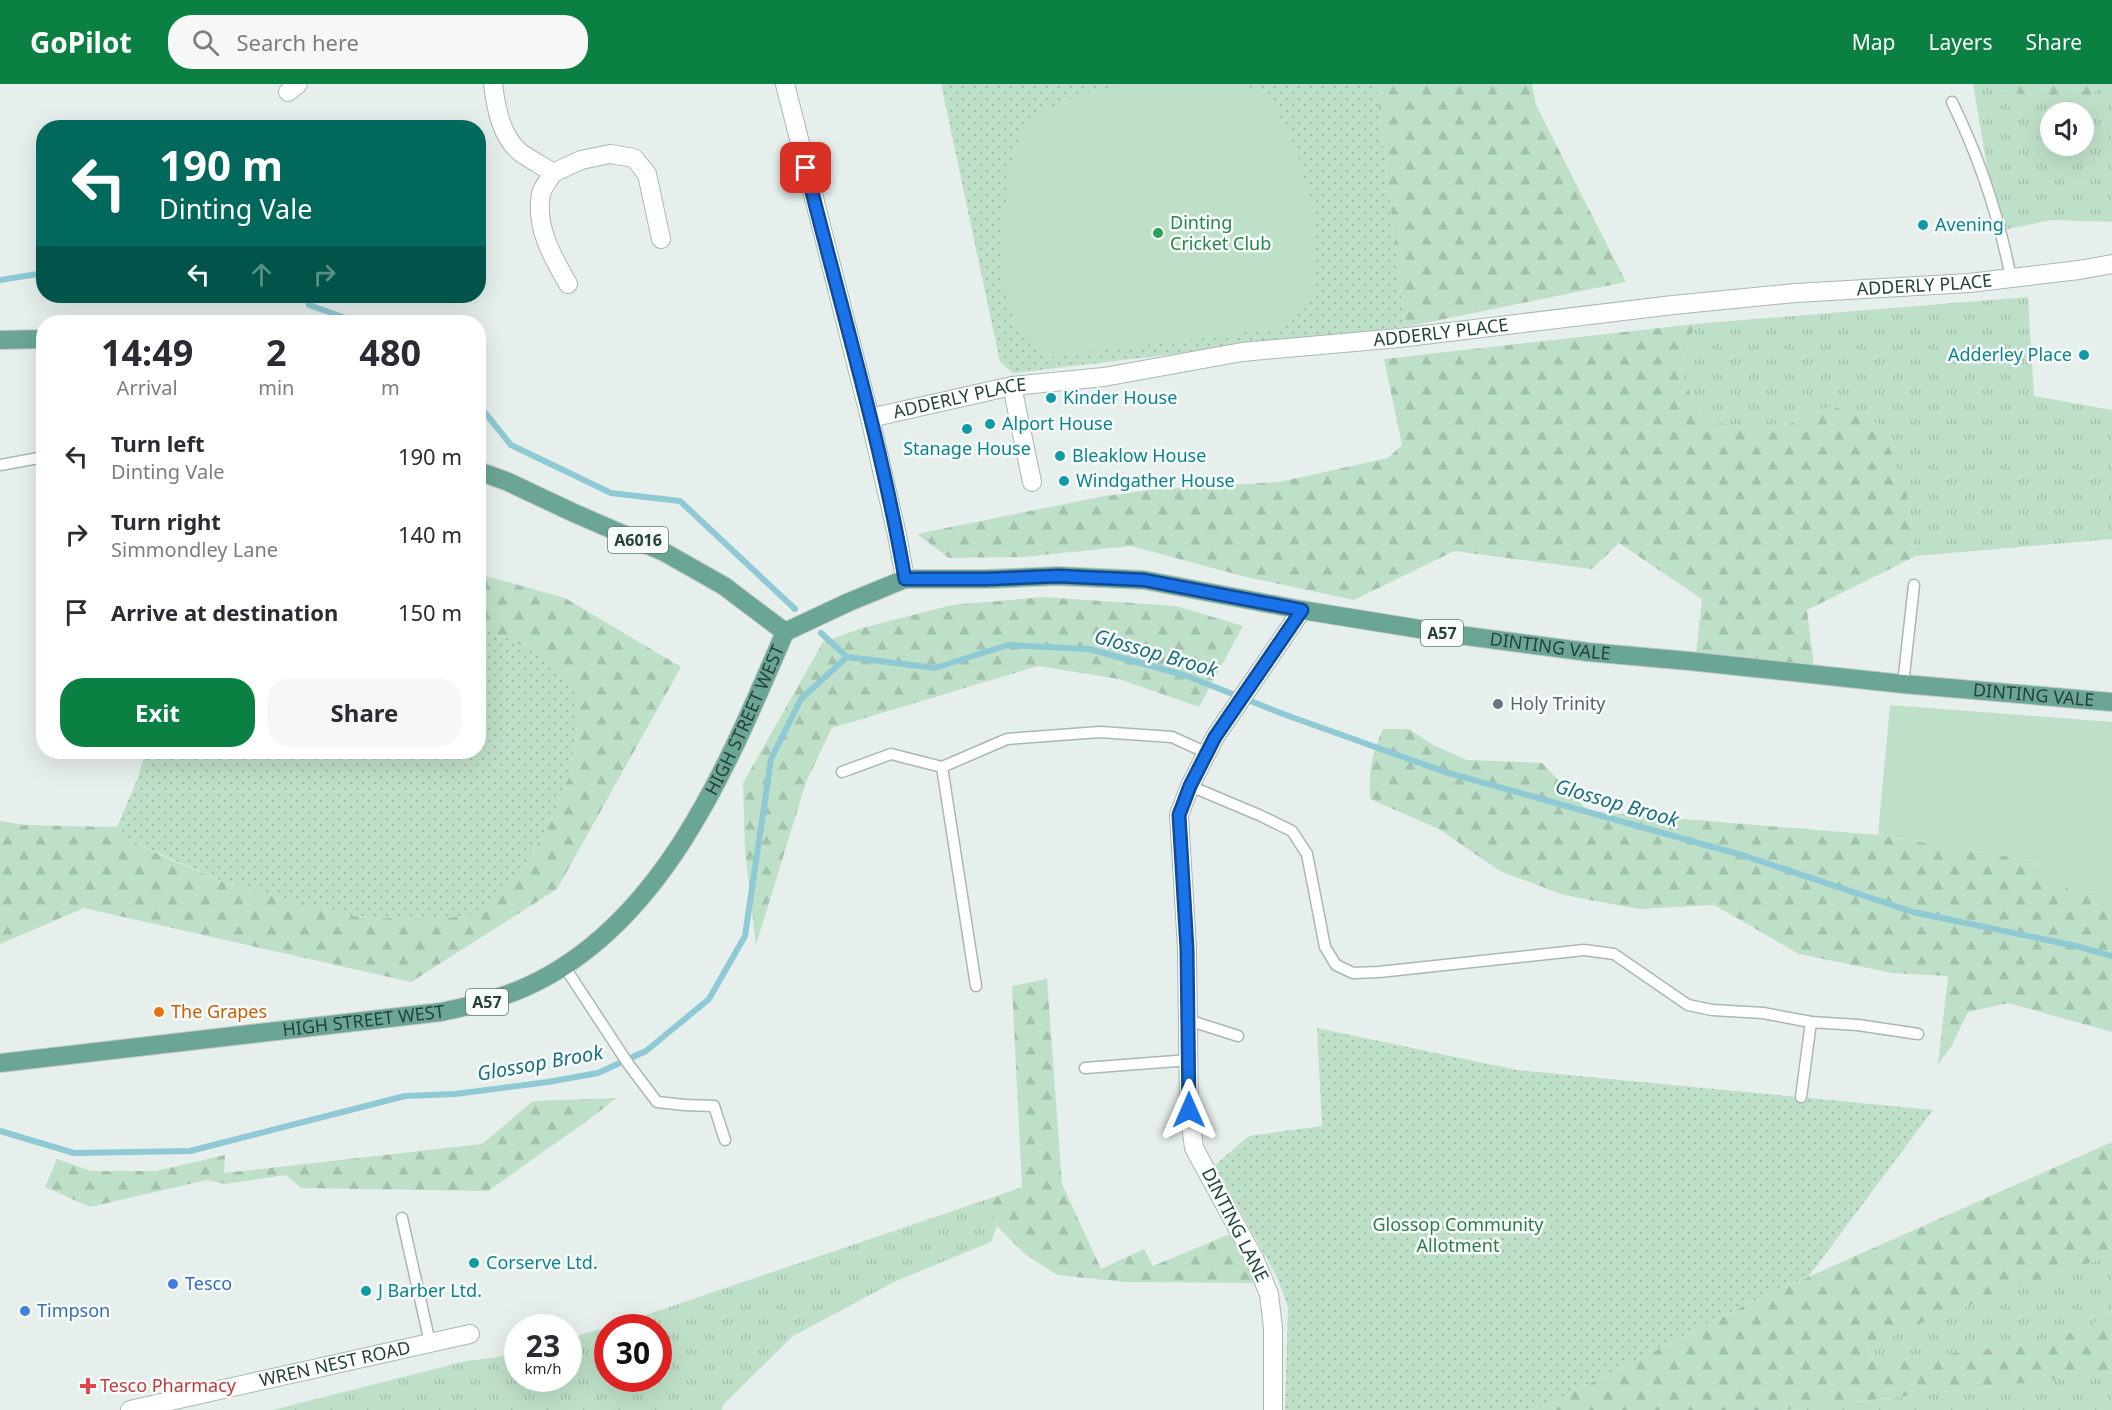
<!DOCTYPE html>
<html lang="en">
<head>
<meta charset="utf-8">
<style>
  body { margin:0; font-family:"Noto Sans",sans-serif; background:#f7f7f7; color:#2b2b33; height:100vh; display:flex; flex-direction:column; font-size:22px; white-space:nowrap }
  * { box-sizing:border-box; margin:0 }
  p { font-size:20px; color:#7c7c81 }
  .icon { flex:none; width:33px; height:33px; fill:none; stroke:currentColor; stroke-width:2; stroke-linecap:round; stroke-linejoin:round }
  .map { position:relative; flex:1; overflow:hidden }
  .details { position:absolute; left:36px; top:231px; width:450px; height:444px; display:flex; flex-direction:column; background:#fff; border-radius:24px; box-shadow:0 6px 24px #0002 }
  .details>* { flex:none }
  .guide { position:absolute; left:36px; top:36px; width:450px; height:183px; border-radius:24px; box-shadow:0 6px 24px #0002; background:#00695c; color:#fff; overflow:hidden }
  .buttons { position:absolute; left:2040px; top:18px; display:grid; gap:12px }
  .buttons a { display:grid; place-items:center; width:54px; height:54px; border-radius:50%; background:#fff; box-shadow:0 6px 24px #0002; font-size:30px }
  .speed { position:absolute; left:504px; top:1230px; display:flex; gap:12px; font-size:30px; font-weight:700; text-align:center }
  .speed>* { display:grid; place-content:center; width:78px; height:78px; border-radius:50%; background:#fff; box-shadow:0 6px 24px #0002; line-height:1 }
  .speed small { font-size:15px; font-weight:400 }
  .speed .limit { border:9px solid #d22; background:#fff; color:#111 }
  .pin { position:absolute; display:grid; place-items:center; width:51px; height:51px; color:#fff; margin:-26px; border-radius:12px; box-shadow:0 3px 9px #0006 }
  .me { position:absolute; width:66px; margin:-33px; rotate:0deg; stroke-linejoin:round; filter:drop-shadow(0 0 4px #0008) }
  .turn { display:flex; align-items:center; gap:21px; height:126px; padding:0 24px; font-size:27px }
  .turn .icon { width:78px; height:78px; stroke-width:2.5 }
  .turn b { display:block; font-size:42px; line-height:51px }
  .lanes { display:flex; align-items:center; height:57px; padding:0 24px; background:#0003; justify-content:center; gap:30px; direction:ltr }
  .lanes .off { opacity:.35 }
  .eta { display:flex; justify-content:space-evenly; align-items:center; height:102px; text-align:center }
  .eta b { font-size:36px; font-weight:700; line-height:42px }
  .cta { display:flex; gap:12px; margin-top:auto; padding:12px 24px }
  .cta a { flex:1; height:69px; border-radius:24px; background:#0b8043; color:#fff; font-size:24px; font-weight:700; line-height:69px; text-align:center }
  .cta a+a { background:#f7f7f7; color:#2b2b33 }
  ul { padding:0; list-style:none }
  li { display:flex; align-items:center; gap:18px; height:78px; padding:0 24px }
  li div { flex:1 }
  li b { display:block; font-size:22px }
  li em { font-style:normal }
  header { display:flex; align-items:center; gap:36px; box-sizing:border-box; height:84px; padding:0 30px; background:#0b8043; color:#fff }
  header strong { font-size:28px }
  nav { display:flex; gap:33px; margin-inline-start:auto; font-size:21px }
  .search { width:420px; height:54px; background:#f7f7f7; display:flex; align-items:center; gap:15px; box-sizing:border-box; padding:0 21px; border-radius:24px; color:#7c7c81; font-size:22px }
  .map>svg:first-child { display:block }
  .grass { fill:url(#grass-tufts); fill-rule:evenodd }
  .forest { fill:url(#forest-firs) }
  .park { fill:url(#park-dots) }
  .pitch { fill:#bfe0c8 }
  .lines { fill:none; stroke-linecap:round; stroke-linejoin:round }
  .stream { stroke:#8ec9d4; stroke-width:6 }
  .lane-casing { stroke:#a8b8b2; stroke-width:13 }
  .street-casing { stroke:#a8b8b2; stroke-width:20 }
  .secondary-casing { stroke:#a4bbb3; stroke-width:20 }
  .primary-casing { stroke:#c2cac8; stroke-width:20 }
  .lane { stroke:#fff; stroke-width:10 }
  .street { stroke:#fff; stroke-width:18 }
  .secondary { stroke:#fff; stroke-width:18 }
  .primary { stroke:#6aa596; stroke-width:18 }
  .route-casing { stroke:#114b97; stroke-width:15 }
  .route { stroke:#1a73e8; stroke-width:10 }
  .culture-dot { fill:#0f9aa8; stroke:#f7fbf9; stroke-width:2 }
  .leisure-dot { fill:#2e9e5b; stroke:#f7fbf9; stroke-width:2 }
  .worship-dot { fill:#6b7280; stroke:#f7fbf9; stroke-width:2 }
  .food-dot { fill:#e8710a; stroke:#f7fbf9; stroke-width:2 }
  .shop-dot { fill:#3f7fe0; stroke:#f7fbf9; stroke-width:2 }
  .health-dot { fill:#e0444e; stroke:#f7fbf9; stroke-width:2 }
  .labels { text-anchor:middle; stroke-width:5; stroke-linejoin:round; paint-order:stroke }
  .shield { fill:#f7fbf9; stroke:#637a73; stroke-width:1.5 }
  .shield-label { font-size:16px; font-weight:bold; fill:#24423a }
  .leisure-label { font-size:18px; fill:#27864d; stroke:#f7fbf9; text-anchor:start }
  .culture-label { font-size:18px; fill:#0d838f; stroke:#f7fbf9; text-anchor:start }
  .street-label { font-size:18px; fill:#24423a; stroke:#f7fbf9 }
  .worship-label { font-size:18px; fill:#5b616d; stroke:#f7fbf9; text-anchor:start }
  .food-label { font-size:18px; fill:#c56008; stroke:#f7fbf9; text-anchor:start }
  .park-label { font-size:18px; fill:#2d7a4b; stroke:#f7fbf9 }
  .shop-label { font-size:18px; fill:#366cbe; stroke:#f7fbf9; text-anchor:start }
  .health-label { font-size:18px; fill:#be3a42; stroke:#f7fbf9; text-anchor:start }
  .water-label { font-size:20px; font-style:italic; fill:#1c6f80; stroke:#f7fbf9 }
</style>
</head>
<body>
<header>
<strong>GoPilot</strong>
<div class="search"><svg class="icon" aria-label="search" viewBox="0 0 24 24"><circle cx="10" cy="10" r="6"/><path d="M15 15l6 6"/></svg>Search here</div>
<nav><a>Map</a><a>Layers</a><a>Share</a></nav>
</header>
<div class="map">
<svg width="2112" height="1326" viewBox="0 0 2112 1326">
  <defs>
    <pattern id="grass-tufts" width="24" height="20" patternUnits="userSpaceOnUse" patternTransform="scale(1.5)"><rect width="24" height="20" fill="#bfe0c8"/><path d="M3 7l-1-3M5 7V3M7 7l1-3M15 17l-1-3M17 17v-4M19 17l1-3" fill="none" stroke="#a4c1ad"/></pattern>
    <pattern id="forest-firs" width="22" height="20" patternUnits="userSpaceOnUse" patternTransform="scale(1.5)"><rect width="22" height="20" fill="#bfe0c8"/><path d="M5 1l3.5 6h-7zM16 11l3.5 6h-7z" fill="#a4c1ad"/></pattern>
    <pattern id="park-dots" width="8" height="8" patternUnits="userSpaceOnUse" patternTransform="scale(1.5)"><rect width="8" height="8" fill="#bfe0c8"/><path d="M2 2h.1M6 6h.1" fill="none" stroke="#a4c1ad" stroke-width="1.8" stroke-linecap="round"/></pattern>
  </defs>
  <rect width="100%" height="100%" fill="#e6efeb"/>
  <path class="grass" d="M1973,0H1996L2001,7L2044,14L2061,28H2050V62H2084V32L2099,0H2112V138L2052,136L1998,147Z
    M2028,213L2034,312L2112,326V455L1916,472L1907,409L1832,322L1767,349L1702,335L1680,287L1695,240Z
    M988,1115L997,1142L991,1158L896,1197L793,1252L723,1321L722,1326H273L466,1277L499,1273L517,1268L518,1294H568L569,1254L622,1239ZM608,1244H658V1294H608Z
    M2112,1171V1225L2088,1244L2025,1261L1874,1278L1867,1261L1936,1233Z
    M2112,1289V1326H1783Z"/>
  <path class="forest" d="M1376,0H1532L1536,21L1626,198L1405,243Z
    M1996,0H2099L2084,32V28H2061L2044,14L2001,7Z
    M1695,240L1680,287L1702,335L1767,349L1832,322L1880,340L1907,409L1916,472L1807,526L1814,582L1696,570L1702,515L1619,459L1592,485L1454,467L1354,516L1246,493L1131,462L1023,473L949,474L917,450L1099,413L1157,405L1279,398L1388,374L1402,361L1384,275Z
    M479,490L565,514L681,583L557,805L411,898L84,824L0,860V737L25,741L117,743L131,757L169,775L219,796L280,814L352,832L435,836L517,795L556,725L571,688L577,643L510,555L479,545Z
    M1043,513L1176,522L1243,542L1199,623L1119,595L1038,582L832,644L806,698L756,861L745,766L743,699L823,558L862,544L952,521Z
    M1383,645H1409L1433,661L1467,676L1542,679L1588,727L1878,751L2031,776L2077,811L2112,805V948L2008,919L1968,928L1951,963L1938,980L1948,892L1892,889L1799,870L1714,821L1639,825L1564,811L1500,787L1439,745L1370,715C1369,683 1371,673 1383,645Z
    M1047,895L1062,1100L1101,1185L1144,1165L1153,1182L1230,1150L1256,1199L1125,1198L1057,1191L1025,1170L997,1142L988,1115L1022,1103L1012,902Z
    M616,1014L591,1034L488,1107L301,1104L286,1091L225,1100L207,1096L90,1123L45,1103L57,1075L91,1087H156L225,1071L224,1089L482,1060L533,1017Z
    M2112,1058V1171L1936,1233L1867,1262L1874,1278L2025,1261L2088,1244L2112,1225V1289L1783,1326H1525L1545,1322L1745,1221Z"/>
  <path class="park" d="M941,0H1376L1405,243L1013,289L1000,278Z
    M479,545L510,555L543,573L564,590L575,608L577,643L571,688L556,725L536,762L517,795L497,815L474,830L435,836L352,832L280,814L219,796L131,757L117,743L139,691L145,668H478Z
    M1317,944L1517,986L1933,1026L1809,1192L1745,1221L1545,1322L1525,1326H1285L1288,1223L1277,1193L1215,1081L1249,1052L1322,1042Z"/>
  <path class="pitch" d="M1131,0H1241L1246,1L1270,17L1287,45L1299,76L1312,121L1316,164L1314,202L1308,222L1277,244L1053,273C1038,266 1024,257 1017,241C995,196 1001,145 1009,97C1011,82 1014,63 1022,49C1038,19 1100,4 1131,0Z
    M1890,621L2112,638V805L2077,811L2031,776L1878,751Z"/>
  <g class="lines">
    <path class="stream" d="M0,196L44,189
      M308,212L309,221L357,238
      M478,320L511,361L611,409L680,417L795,525
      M821,549L847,573
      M0,1047L74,1069L190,1067L405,1012L455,1010L548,998L598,989L646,967L709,915L745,852L771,675L801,615L847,573L935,584L1008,561L1089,565L1184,591L1286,631L1445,688L1745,772L1913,828L2076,862L2112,872"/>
    <g class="lane-casing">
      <path id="lane" d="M1952,18C1980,75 1999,133 2011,194
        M0,381L44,373
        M1903,600L1914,501
        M842,688L891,670L942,683
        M1190,702L1259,731L1292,747L1307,770L1325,863L1336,881L1353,889L1379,888L1584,866L1614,870L1688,921L1712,926L1763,929L1811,938L1858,941L1918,950
        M564,882L629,981L657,1018L685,1021L714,1022L725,1056
        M976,902L942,683L1007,655L1100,648L1172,653L1207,669
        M1188,936L1238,952
        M1085,984L1189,976
        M1801,1013L1811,938
        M402,1134L430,1259"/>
    </g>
    <g class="street-casing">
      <g id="street">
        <path d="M493,0C496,24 501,53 521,69C531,76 543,82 553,89C550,95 542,103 541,110C535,143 552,172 568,200"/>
        <path d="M288,8L298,0"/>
        <path d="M553,89L581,76L610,70L634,74L647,90L661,155"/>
        <path d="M1012,302L1032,398"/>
        <path id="s1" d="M870,334L1012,302L1104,293L1242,268L1399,254L1673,221L1796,209L1969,199L2079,186L2112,180"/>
        <path id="s2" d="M130,1326L470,1250"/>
        <path d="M1273,1326V1244L1269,1210L1254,1174L1194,1064L1189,1026L1187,865L1179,731L1190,702L1215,653L1302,526"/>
      </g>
    </g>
    <g class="secondary-casing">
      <path id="secondary" d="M785,0L870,334L897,451L905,495"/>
    </g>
    <g class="primary-casing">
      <g id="primary">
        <path d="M0,256L44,255"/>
        <path d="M478,387L506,397L574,429L664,468L724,502L785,548"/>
        <path id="s3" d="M785,548L849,518L905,495H986L1058,492L1144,496L1302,526L1444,549L1588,568L1689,577L1903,600L2112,618"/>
        <path id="s4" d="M0,979L441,928C471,922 500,915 528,902C665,839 729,678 785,548"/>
      </g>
    </g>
    <use href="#lane" class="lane"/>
    <use href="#street" class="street"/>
    <use href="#secondary" class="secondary"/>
    <use href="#primary" class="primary"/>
  </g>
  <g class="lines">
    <g class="route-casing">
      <path id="route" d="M806,84C840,221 881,356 905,495H986L1058,492L1144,496L1302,526L1215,653L1190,702L1179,731L1187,865L1189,1026"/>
    </g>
    <use href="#route" class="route"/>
  </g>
  <g class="culture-dot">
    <circle cx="1923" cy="141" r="6"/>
    <circle cx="2084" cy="271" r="6"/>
    <circle cx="1051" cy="314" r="6"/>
    <circle cx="990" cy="340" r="6"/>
    <circle cx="967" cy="345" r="6"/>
    <circle cx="1060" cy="372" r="6"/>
    <circle cx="1064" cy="397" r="6"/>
    <circle cx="474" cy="1179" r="6"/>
    <circle cx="366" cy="1207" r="6"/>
  </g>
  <circle class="leisure-dot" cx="1158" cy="149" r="6"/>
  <circle class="worship-dot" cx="1498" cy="620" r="6"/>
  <circle class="food-dot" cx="159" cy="928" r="6"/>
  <g class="shop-dot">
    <circle cx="173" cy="1200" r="6"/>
    <circle cx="25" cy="1227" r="6"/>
  </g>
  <path class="health-dot" d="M85 1293h6v6h6v6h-6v6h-6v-6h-6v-6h6z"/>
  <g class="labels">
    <g class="shield">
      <rect x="608" y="443" width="60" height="26" rx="4.5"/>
      <rect x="1421" y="536" width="42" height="26" rx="4.5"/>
      <rect x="466" y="905" width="42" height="26" rx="4.5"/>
    </g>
    <g class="shield-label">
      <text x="638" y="462">A6016</text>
      <text x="1442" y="555">A57</text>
      <text x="487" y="924">A57</text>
    </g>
    <g class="leisure-label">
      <text x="1170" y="145">Dinting<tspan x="1170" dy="21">Cricket Club</tspan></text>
    </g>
    <g class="culture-label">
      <text x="1935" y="147">Avening</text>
      <text x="2072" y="277" text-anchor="end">Adderley Place</text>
      <text x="1063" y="320">Kinder House</text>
      <text x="1002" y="346">Alport House</text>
      <text x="967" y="371" text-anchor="middle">Stanage House</text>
      <text x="1072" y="378">Bleaklow House</text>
      <text x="1076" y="403">Windgather House</text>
      <text x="486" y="1185">Corserve Ltd.</text>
      <text x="378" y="1213">J Barber Ltd.</text>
    </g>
    <g class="street-label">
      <text dy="6" stroke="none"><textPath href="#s1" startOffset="1064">ADDERLY PLACE</textPath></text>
      <text dy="6" stroke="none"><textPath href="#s1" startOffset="578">ADDERLY PLACE</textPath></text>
      <text dy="6" stroke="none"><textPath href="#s1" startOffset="92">ADDERLY PLACE</textPath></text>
      <text dy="6" stroke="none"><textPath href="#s3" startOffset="782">DINTING VALE</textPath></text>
      <text dy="6" stroke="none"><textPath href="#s3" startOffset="1268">DINTING VALE</textPath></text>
      <text dy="6" stroke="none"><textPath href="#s4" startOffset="886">HIGH STREET WEST</textPath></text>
      <text dy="6" stroke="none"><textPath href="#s4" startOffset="366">HIGH STREET WEST</textPath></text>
      <text transform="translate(1235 1141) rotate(63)" y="6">DINTING LANE</text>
      <text dy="6" stroke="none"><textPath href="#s2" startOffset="210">WREN NEST ROAD</textPath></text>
    </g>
    <g class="worship-label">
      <text x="1510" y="626">Holy Trinity</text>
    </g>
    <g class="food-label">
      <text x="171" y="934">The Grapes</text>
    </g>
    <g class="park-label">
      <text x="1458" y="1147">Glossop Community<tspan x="1458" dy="21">Allotment</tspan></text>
    </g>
    <g class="shop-label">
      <text x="185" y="1206">Tesco</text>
      <text x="37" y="1233">Timpson</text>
    </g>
    <g class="health-label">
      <text x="100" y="1308">Tesco Pharmacy</text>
    </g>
    <g class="water-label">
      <text transform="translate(1156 569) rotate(16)" y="7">Glossop Brook</text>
      <text transform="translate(1617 719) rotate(16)" y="7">Glossop Brook</text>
      <text transform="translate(540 979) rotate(-10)" y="7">Glossop Brook</text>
    </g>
  </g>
</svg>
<div class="buttons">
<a><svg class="icon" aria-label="sound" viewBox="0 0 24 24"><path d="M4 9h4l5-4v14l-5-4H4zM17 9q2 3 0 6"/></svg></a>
</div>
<div class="speed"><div>23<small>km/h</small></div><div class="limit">30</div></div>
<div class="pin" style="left:806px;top:84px;background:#d93025"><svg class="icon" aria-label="arrive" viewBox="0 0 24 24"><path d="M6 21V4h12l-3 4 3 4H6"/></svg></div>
<svg class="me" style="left:1189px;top:1026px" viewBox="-20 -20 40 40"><path d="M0-17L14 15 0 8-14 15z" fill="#1a73e8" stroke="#fff" stroke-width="4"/></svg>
<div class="guide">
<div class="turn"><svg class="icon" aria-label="left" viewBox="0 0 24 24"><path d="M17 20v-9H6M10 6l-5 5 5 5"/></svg><div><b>190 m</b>Dinting Vale</div></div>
<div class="lanes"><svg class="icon" aria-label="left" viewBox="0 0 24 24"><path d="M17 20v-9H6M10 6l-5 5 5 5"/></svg><svg class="icon off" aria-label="ahead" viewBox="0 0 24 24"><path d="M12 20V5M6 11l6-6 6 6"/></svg><svg class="icon off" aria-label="right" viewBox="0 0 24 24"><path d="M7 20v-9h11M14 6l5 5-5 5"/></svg></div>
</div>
<section class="details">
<div class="eta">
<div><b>14:49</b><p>Arrival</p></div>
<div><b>2</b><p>min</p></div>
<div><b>480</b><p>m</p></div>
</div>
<ul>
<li><svg class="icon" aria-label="left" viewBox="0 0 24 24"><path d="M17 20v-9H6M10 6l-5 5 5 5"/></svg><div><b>Turn left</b><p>Dinting Vale</p></div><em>190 m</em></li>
<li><svg class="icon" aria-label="right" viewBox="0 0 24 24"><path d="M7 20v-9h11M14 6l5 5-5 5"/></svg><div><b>Turn right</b><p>Simmondley Lane</p></div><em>140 m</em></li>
<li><svg class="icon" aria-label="arrive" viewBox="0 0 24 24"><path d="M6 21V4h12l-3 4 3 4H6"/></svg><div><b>Arrive at destination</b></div><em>150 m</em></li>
</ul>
<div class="cta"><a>Exit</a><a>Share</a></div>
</section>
</div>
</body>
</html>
